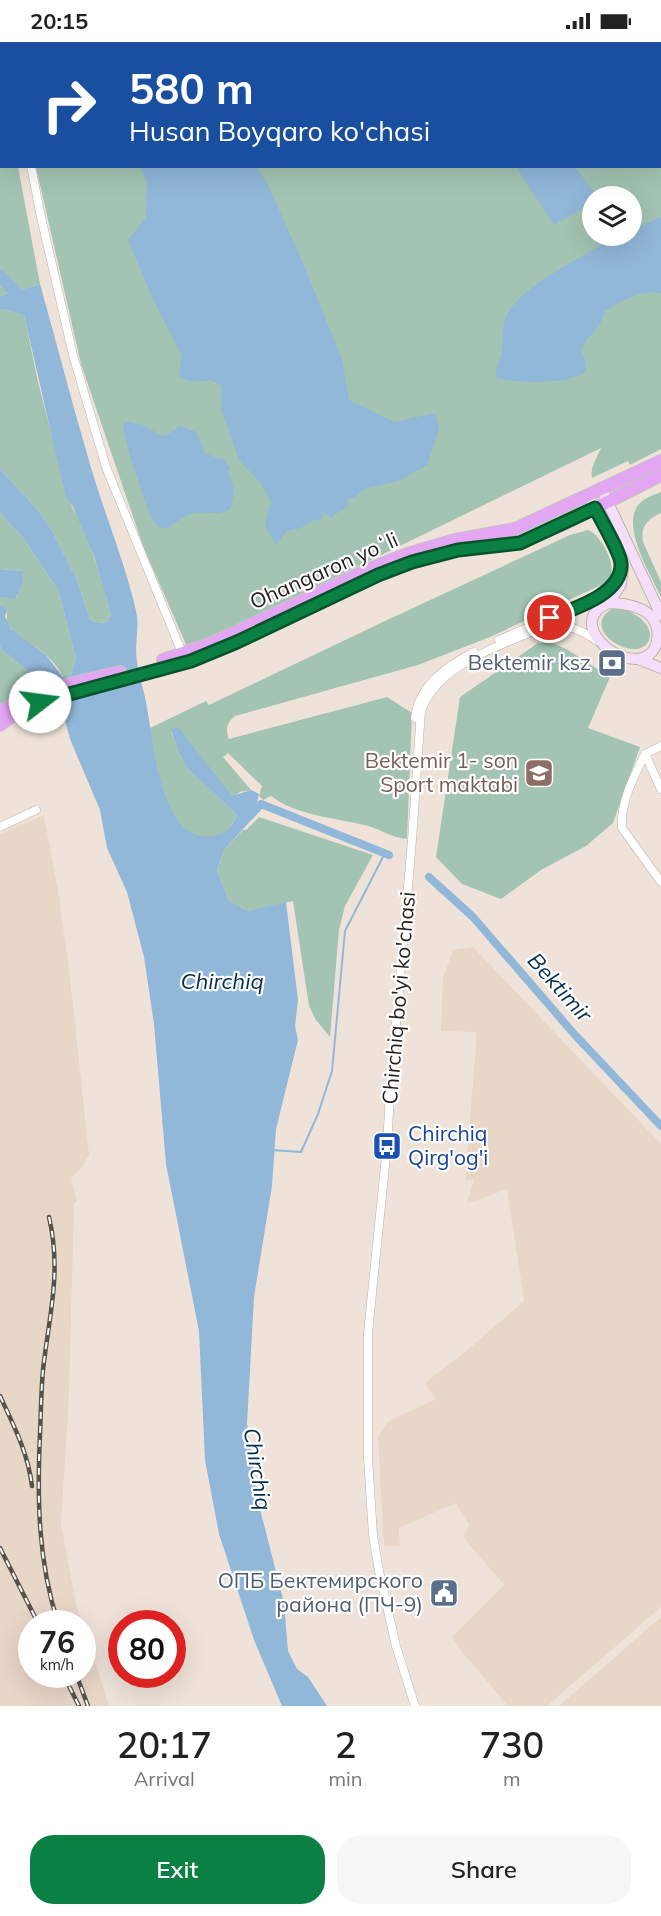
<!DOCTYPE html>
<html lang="en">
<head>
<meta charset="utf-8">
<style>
  body { margin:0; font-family:Mulish,sans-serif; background:#f6f6f6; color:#222; height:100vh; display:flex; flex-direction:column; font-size:22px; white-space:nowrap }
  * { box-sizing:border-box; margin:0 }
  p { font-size:20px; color:#767676 }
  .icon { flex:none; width:33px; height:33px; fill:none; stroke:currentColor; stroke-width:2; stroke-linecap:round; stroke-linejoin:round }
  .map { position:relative; height:1664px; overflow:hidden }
  .panel { display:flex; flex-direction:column; background:#fff; flex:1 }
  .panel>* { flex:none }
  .hud { position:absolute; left:0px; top:0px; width:662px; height:126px; box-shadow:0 6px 24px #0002; background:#1a4fa0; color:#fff; overflow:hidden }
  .fabs { position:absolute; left:582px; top:144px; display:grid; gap:12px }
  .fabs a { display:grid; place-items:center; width:60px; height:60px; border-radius:50%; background:#fff; box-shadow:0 6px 24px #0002; font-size:30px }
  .speed { position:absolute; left:18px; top:1568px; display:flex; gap:12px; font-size:30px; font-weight:700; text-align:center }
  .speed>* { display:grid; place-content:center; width:78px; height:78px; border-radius:50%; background:#fff; box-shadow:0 6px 24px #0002; line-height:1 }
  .speed small { font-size:15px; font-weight:400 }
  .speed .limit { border:9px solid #d22; background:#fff; color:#111 }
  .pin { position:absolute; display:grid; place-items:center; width:51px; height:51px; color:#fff; margin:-26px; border:3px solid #fff; border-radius:50%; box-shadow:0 2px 6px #0007 }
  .me { position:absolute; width:66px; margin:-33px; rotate:75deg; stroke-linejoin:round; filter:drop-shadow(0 0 4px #0008) }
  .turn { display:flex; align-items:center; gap:21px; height:126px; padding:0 30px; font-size:27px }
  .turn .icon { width:78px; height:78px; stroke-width:2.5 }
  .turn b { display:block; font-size:42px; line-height:51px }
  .eta { display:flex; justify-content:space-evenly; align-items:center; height:102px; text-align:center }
  .eta b { font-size:36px; font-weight:600; line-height:42px }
  .cta { display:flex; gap:12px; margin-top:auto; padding:12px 30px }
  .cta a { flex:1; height:69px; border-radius:24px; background:#0b8043; color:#fff; font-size:24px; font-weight:600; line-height:69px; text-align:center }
  .cta a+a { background:#f6f6f6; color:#222 }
  .status { display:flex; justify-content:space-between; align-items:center; height:42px; padding:0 30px; background:#fff; direction:ltr }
  .status svg { height:16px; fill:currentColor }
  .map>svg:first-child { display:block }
  .built { fill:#e8d6c7 }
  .green { fill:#a3c4b2; fill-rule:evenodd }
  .water { fill:#91b7d9 }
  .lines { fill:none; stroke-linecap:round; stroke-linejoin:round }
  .stream { stroke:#91b7d9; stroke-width:2 }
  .canal { stroke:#91b7d9; stroke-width:8 }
  .river { stroke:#91b7d9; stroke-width:12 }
  .minor-casing { stroke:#beb2a9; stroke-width:9 }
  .secondary-casing { stroke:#beb2a9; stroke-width:12 }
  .trunk-casing { stroke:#c6c4c3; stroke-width:14 }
  .minor { stroke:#fff; stroke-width:8 }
  .secondary { stroke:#f4defa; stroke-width:10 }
  .trunk { stroke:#e3a6f3; stroke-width:12 }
  .rail-casing { stroke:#57514b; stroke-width:4.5 }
  .rail { stroke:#fff; stroke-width:2; stroke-dasharray:7; stroke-linecap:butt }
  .route-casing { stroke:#07532c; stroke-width:15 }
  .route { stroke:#0b8043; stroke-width:10 }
  .labels { text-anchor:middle; stroke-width:4.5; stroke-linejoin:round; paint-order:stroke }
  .street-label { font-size:21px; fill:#221e1a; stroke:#fff }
  .service-label { font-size:21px; fill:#4e5e75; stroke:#fff; text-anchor:end }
  .education-label { font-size:21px; fill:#785e54; stroke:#fff; text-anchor:end }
  .transit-label { font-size:21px; fill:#164399; stroke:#fff; text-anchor:start }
  .water-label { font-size:22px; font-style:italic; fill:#022f50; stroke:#fff }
</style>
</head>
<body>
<div class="status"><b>20:15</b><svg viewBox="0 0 49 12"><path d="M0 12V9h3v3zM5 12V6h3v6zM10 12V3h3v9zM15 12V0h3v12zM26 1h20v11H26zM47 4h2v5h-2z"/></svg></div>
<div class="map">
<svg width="661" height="1664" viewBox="0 0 661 1664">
  <rect width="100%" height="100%" fill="#efe3d9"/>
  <path class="built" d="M44,773L58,849L69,927L89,1113L80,1128L71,1136L77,1160L74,1161L69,1352L61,1482L76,1562L82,1581H32V1632H82L83,1582L109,1664H0V792Z
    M473,905L661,1102V1565L547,1664H508L462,1610L452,1595L504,1543L463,1495L469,1483L456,1461L399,1486L400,1504H384L378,1394L389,1379L436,1357L425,1341L471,1305L524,1259L507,1147L467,1162L474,1137L465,1138L477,990L441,989L443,936L453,908Z
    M661,1575V1664H559Z"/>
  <path class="green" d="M19,0H661V407L630,423L628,419L592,436C590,424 597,416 601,406L188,607L143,504L81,322L36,125L660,124V2ZM592,154H632V194H592Z
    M0,31L2,124L18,125L40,242L0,254Z
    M5,267L24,272L38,340L62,432C62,453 75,468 84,488C95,514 102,542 110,569L111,573L107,580L98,581L90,577L77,538L51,487L37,467L0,427V269Z
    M661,450V471C648,477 640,484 643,500L661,540V555C651,533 619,482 640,461C645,456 654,453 661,450Z
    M0,471L24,497L58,548L76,616L71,633L64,635C58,626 53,619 45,612C31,599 0,591 8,567L0,562V555L16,556L23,529L0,527Z
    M588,488C600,492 617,522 610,535C608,539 603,542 599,544L490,595L418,623L235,674C227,680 225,688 229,697L387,655L412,671L407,797C392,796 382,788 368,784C337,776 297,774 271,754L263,758L259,754L262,744L228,711L223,715L251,748L240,750L233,755L171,689L178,709L187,726L237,773C232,785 224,795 210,796C166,799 155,718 150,686L206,659L209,663L385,579L570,493Z
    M614,566C630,565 661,585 646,603C629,619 578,585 614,566Z
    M538,601H553L568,608L610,635L588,686L640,705L613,781L586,804L541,828L501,857L462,842L436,815L460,655Z
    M0,604L2,608L43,641L10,655V658L0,662Z
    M259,775L373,813L345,864L339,888L330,995L316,978L309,964L293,859L248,869L229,859L217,828L224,808L243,788H246Z"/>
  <path class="water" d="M140,125H257L268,143L305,226L342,317L349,358L394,380L435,371L439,387L427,423L398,439L364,447L354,456L347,457L348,464L331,475L325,471L321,478H314L301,486L287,489L276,502L265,484L271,459L259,439L239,418L221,367L222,344L211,338L193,340L178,335L182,314L152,255L128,198L146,175L147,140Z
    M516,125H575L597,154H592V161L554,183Z
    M661,175V251C640,247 622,259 605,269C600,290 584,294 581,310C585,318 588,323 584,331C567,342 516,342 497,336C494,328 500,318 502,309C504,297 501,285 507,273C521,244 584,214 612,197L619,194H632V188Z
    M40,242C57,302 72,362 90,422C104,471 125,520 136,569C140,585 134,603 137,619C138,631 142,643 145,655C153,694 155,743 177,777C192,801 227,802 237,773L187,726L178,709L171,688L178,685L232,754L251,748L259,752L254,775L224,808L217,828L229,859L248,869L286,860L298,958L295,984L298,998L276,1087L272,1144L254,1255L247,1382L261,1471L284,1561L288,1609L297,1627L308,1635L327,1664H282L254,1598L219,1492L205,1418L199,1289L166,1122L154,982L144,915L127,850L107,806L100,768L70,697L63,670L43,641L2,608L0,604V562L8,567L5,574L11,587L46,613L63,635L71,633L76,616L58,548L24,497L0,471V427L37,467L51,487L77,538L90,577C96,581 100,582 107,580L111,573L94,514L73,465L66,456L24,273L5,267L0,269V254Z
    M125,379L143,383L162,394L167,393L180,384L196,390L205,411L216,416H222L230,426L228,430L234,448L231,466C219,475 209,469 196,471C184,472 176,482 165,487L157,484L150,473L129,411L123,386Z
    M0,527L23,529L22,542L15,557L0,555Z"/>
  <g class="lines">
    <path class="stream" d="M271,1108L301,1110L318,1072L332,1029L345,889L385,811"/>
    <path class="canal" d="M250,774L261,762L389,813
      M429,835L473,875L575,993L661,1084"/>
    <path class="river" d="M0,234L26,261"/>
    <g class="minor-casing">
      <path id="minor" d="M12,0V2
        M31,124L41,175L73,313L106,425L180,606
        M499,598L601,554L611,545L620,528
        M415,676C419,643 447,624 474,610
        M661,704L645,712C634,734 620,761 622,786L661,840
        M645,712L661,747
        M0,785L36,768
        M415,1664L396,1604L379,1529L373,1493L368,1416V1291L387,1104L390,1051L412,798L421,669C435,629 483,610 519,595C530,591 542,584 554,583C570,582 585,591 598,599"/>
    </g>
    <g class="secondary-casing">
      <path id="secondary" d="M602,448L661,573
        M589,454L623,525L621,542L609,561
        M609,561C623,561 637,563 649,572C661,583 661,608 645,615C616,627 565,578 609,561Z
        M638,617L661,626"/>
    </g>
    <g class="trunk-casing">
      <path id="trunk" d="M163,618L210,602L374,525L407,512L455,498L515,487L661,419
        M0,670C35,647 80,640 120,630
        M0,683L17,670L40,660L191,619L215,609L378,533L436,512L458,508L520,500L566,481L661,433"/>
    </g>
    <use href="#minor" class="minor"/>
    <use href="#secondary" class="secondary"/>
    <use href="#trunk" class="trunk"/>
    <g class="rail-casing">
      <path id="rail" d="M49,1175C62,1231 49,1273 43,1328C41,1349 41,1371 40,1392C37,1457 38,1519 58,1581
        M0,1354C14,1384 28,1411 32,1444
        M0,1506L38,1581
        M63,1632L79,1664
        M76,1632L88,1664"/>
    </g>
    <use href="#rail" class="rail"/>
  </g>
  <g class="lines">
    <g class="route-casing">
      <path id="route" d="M40,660L191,619L237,600L378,533L412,520L458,508L520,501L595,466C601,478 621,511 621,522C622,553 572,567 550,576"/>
    </g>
    <use href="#route" class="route"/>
  </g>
  <defs>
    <g id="bank-square" transform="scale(1.5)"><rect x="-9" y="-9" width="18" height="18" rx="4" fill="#5c6f8a" stroke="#fff"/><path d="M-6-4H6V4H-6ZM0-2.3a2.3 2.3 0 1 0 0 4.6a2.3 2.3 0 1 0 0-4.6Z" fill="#fff"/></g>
    <g id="school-square" transform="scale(1.5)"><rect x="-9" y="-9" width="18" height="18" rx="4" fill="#8d6e63" stroke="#fff"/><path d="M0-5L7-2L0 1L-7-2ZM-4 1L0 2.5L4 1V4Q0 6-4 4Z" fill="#fff"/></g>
    <g id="bus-square" transform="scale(1.5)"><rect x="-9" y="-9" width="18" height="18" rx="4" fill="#1a4fb4" stroke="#fff"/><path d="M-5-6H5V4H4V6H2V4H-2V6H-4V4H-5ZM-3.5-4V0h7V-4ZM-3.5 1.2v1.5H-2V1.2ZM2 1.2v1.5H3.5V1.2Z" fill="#fff"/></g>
    <g id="civic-square" transform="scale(1.5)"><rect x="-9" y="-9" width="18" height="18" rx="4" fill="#5c6f8a" stroke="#fff"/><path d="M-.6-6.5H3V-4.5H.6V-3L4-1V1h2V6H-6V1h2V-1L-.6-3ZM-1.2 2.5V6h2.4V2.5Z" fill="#fff"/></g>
  </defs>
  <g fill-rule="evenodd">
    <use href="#bank-square" x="612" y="621"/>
    <use href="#school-square" x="539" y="731"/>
    <use href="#bus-square" x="387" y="1104"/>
    <use href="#civic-square" x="444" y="1551"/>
  </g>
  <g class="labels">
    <g class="street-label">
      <text transform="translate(324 529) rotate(-24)" y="7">Ohangaron yoʻli</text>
      <text transform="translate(399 956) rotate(-85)" y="7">Chirchiq bo'yi ko'chasi</text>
    </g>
    <g class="service-label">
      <text x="591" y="628">Bektemir ksz</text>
      <text x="423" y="1546">ОПБ Бектемирского<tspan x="423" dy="24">района (ПЧ-9)</tspan></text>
    </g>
    <g class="education-label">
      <text x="518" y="726">Bektemir 1- son<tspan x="518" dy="24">Sport maktabi</tspan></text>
    </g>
    <g class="transit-label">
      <text x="408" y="1099">Chirchiq<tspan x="408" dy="24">Qirg'og'i</tspan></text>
    </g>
    <g class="water-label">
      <text x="222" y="947">Chirchiq</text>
      <text transform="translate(560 945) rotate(48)" y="8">Bektimir</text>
      <text transform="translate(258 1427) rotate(81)" y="8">Chirchiq</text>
    </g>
  </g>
</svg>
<div class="fabs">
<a><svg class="icon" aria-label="layers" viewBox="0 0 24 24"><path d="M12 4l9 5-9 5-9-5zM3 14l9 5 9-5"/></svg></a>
</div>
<div class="speed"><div>76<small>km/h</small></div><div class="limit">80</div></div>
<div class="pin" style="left:550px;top:576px;background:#d93025"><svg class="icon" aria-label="arrive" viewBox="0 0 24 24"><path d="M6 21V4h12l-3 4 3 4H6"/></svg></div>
<svg class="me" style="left:40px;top:660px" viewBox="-20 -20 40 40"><circle r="19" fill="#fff"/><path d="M0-13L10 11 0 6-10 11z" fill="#0b8043"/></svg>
<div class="hud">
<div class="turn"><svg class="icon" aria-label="right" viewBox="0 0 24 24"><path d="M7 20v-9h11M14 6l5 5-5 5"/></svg><div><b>580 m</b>Husan Boyqaro ko'chasi</div></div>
</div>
</div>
<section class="panel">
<div class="eta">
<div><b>20:17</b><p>Arrival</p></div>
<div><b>2</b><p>min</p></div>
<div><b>730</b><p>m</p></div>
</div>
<div class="cta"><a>Exit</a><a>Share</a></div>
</section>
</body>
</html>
